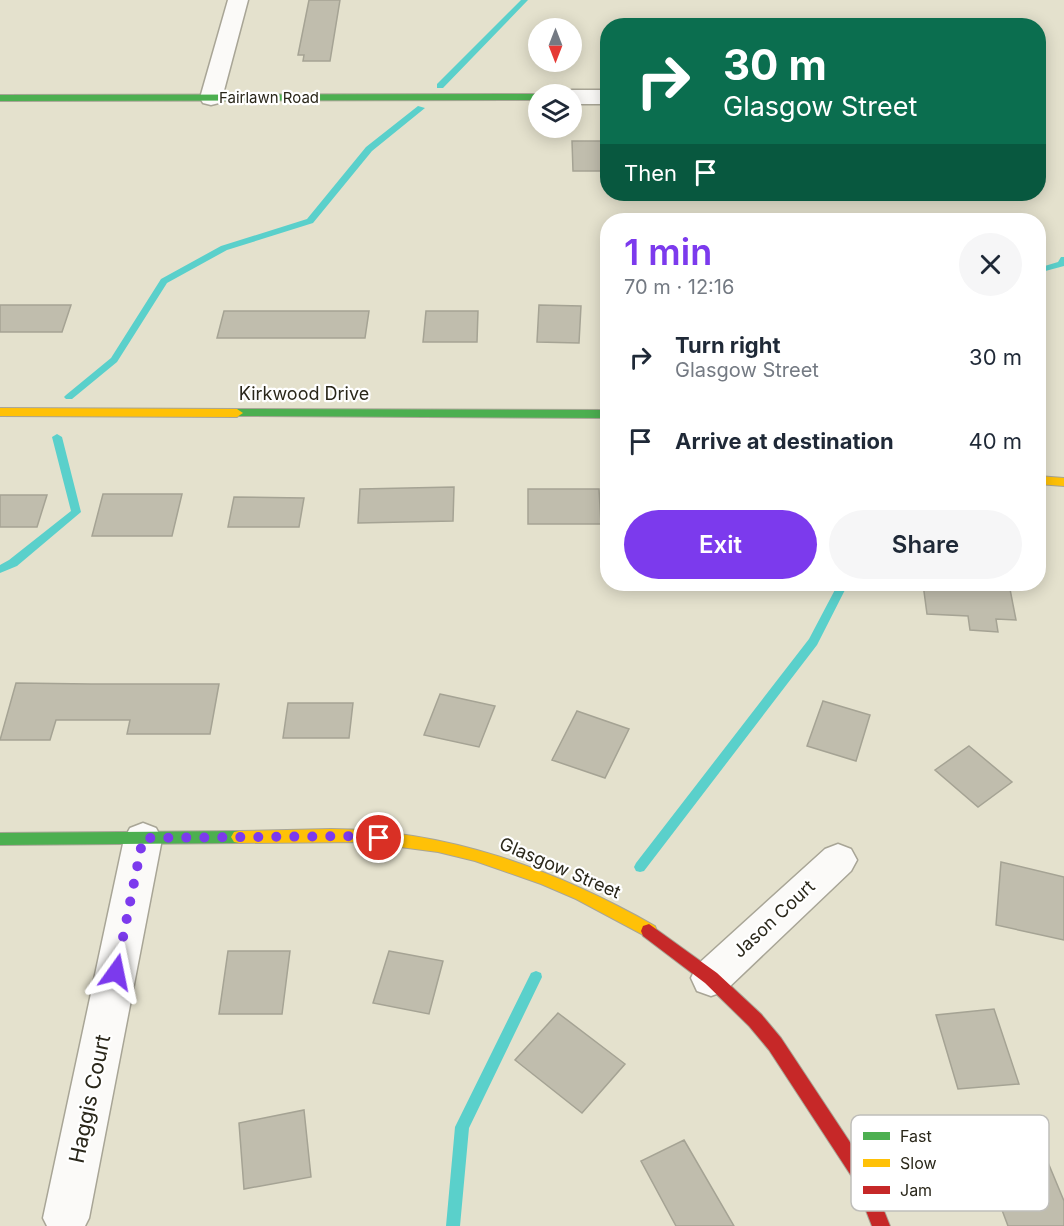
<!DOCTYPE html>
<html lang="en">
<head>
<meta charset="utf-8">
<style>
  body { margin:0; font-family:Inter,sans-serif; background:#f6f6f7; color:#1f2937; height:100vh; display:flex; flex-direction:column; font-size:22px; white-space:nowrap }
  * { box-sizing:border-box; margin:0 }
  p { font-size:20px; color:#747a83 }
  .icon { flex:none; width:33px; height:33px; fill:none; stroke:currentColor; stroke-width:2; stroke-linecap:round; stroke-linejoin:round }
  .map { position:relative; flex:1; overflow:hidden }
  .panel { position:absolute; left:600px; top:213px; width:446px; height:378px; display:flex; flex-direction:column; background:#fff; border-radius:24px; box-shadow:0 3px 15px #0003 }
  .panel>* { flex:none }
  .guide { position:absolute; left:600px; top:18px; width:446px; height:183px; border-radius:24px; box-shadow:0 3px 15px #0003; background:#0b6e4f; color:#fff; overflow:hidden }
  .needle { width:39px; rotate:180deg }
  .buttons { position:absolute; left:528px; top:18px; display:grid; gap:12px }
  .buttons a { display:grid; place-items:center; width:54px; height:54px; border-radius:50%; background:#fff; box-shadow:0 3px 15px #0003; font-size:30px }
  .pin { position:absolute; display:grid; place-items:center; width:51px; height:51px; color:#fff; margin:-26px; border:3px solid #fff; border-radius:50%; box-shadow:0 2px 6px #0007 }
  .me { position:absolute; width:66px; margin:-33px; rotate:12deg; stroke-linejoin:round; filter:drop-shadow(0 0 4px #0008) }
  .turn { display:flex; align-items:center; gap:21px; height:126px; padding:0 24px; font-size:27px }
  .turn .icon { width:78px; height:78px; stroke-width:2.5 }
  .turn b { display:block; font-size:42px; line-height:51px }
  .then { display:flex; align-items:center; height:57px; padding:0 24px; background:#0003; gap:12px; font-size:22px }
  .round { display:grid; place-items:center; flex:none; width:63px; height:63px; border-radius:32px; background:#f6f6f7 }
  .headline { display:flex; align-items:center; justify-content:space-between; height:102px; padding:0 24px }
  h1 { font-size:36px; font-weight:600; line-height:45px; color:#7c3aed }
  .primary-button { display:flex; gap:12px; margin-top:auto; padding:12px 24px }
  .primary-button a { flex:1; height:69px; border-radius:36px; background:#7c3aed; color:#fff; font-size:24px; font-weight:600; line-height:69px; text-align:center }
  .primary-button a+a { background:#f6f6f7; color:#1f2937 }
  ul { padding:0; list-style:none }
  li { display:flex; align-items:center; gap:18px; height:84px; padding:0 24px }
  li div { flex:1 }
  li b { display:block; font-size:22px }
  li em { font-style:normal }
  .map>svg:first-child { display:block }
  .lines { fill:none; stroke-linecap:round; stroke-linejoin:round }
  .stream { fill:#5ad0cb; fill-rule:evenodd }
  .building { fill:#c0bdad; stroke:#a5a394; stroke-width:1.5 }
  .street-casing { stroke:#a8a596; stroke-width:3 }
  .fast-casing { stroke:#a8a596; stroke-width:2 }
  .slow-casing { stroke:#a8a596; stroke-width:2 }
  .jam-casing { stroke:#a8a596; stroke-width:2 }
  .street { fill:#fbfaf8; fill-rule:evenodd }
  .fast { fill:#4caf50; fill-rule:evenodd }
  .slow { fill:#ffc107; fill-rule:evenodd }
  .jam { fill:#c62828; fill-rule:evenodd }
  .route { stroke:#7c3aed; stroke-width:10; stroke-dasharray:0 18 }
  .labels { text-anchor:middle; stroke-width:4.5; stroke-linejoin:round; paint-order:stroke }
  .far-street-label { font-size:15px; fill:#2a271a; stroke:#fff }
  .street-label { font-size:18px; fill:#2a271a; stroke:#fff }
  .near-street-label { font-size:21px; fill:#2a271a; stroke:#fff }
  .key { fill:#fff; stroke:#bfbeba; stroke-width:1.5 }
  .key-label { font-size:16px; fill:#2a271a }
</style>
</head>
<body>
<div class="map">
<svg width="1064" height="1226" viewBox="0 0 1064 1226">
  <rect width="100%" height="100%" fill="#e4e1cd"/>
  <g class="lines">
    <path class="stream" d="M521,0H528L443,88H437V84Z
      M418,106L425,108L372,151L313,223L227,250L167,283L117,362L72,399H66L64,397L66,395L111,358L161,279L221,246L307,219L366,147Z
      M1061,257H1064V266L1038,273V268L1058,262Z
      M57,434L62,437L81,512L17,566L0,573V565L9,560L71,511L52,437Z
      M838,584H848L817,645L644,871L640,872L636,871L634,867L636,863L809,639Z
      M536,971L541,973L542,977L469,1128L460,1226H446L455,1127L531,973Z"/>
  </g>
  <path class="building" d="M309,0H340L330,61H303L304,55H298Z
    M572,141H608V171H573Z
    M0,305H71L62,332H0Z
    M539,305L581,306L579,343L537,342Z
    M224,311H369L365,338H217Z
    M426,311H478L477,342H423Z
    M454,487L453,521L358,523L360,489Z
    M528,489H599L601,524H528Z
    M103,494H182L172,536H92Z
    M0,495H47L37,527H0Z
    M234,497L304,498L299,527H228Z
    M923,584H1009L1016,620L996,619L998,632L970,630L968,616L927,614Z
    M16,683L91,684H219L210,734H127L130,720H56L50,740H0Z
    M440,694L495,706L479,747L424,735Z
    M823,701L870,715L856,761L807,746Z
    M288,703H353L349,738H283Z
    M577,711L629,729L605,778L552,760Z
    M969,746L1012,782L978,807L935,770Z
    M1001,862L1064,877V940L996,925Z
    M228,951H290L282,1014H219Z
    M389,951L443,961L429,1014L373,1003Z
    M994,1009L1019,1084L958,1089L936,1015Z
    M558,1013L625,1064L582,1113L515,1060Z
    M304,1110L311,1177L244,1189L239,1123Z
    M1037,1136L1064,1201V1226H1008L978,1146Z
    M684,1140L734,1226H676L641,1161Z"/>
  <g class="lines">
    <g class="street-casing">
      <path id="street" d="M228,0H248L222,98L219,103L211,105L203,103L200,98Z
        M572,90H608V104H572V94H562Z
        M143,823L156,828L162,839L89,1218L85,1226H47L43,1218L124,839L130,828Z
        M838,844L851,849L857,860L851,871L725,991L711,996L697,991L691,978L697,965L825,849Z"/>
    </g>
    <g class="fast-casing">
      <path id="fast" d="M538,94V100L0,101V95Z
        M237,409L608,410V418L233,416L231,413L233,410Z
        M239,831L244,832L247,837L244,842L239,843L0,845V833Z"/>
    </g>
    <g class="slow-casing">
      <path id="slow" d="M0,408L237,409L243,413L237,417L0,416Z
        M1038,476L1064,478V486L1038,484Z
        M331,829C448,830 554,869 655,926L657,931L655,936L649,938L576,899L541,884L475,861L438,852L362,842L239,843L234,842L231,837L234,832L239,831Z"/>
    </g>
    <g class="jam-casing">
      <path id="jam" d="M649,924L717,973L761,1014L781,1038L867,1168L890,1226H872L854,1180L769,1050L749,1026L705,983L643,936L641,931L643,926Z"/>
    </g>
    <use href="#street" class="street"/>
    <use href="#fast" class="fast"/>
    <use href="#slow" class="slow"/>
    <use href="#jam" class="jam"/>
  </g>
  <g class="lines">
    <path class="route" d="M116,972L143,838L362,836L379,838"/>
  </g>
  <g class="labels">
    <g class="far-street-label">
      <text x="269" y="103">Fairlawn Road</text>
    </g>
    <g class="street-label">
      <text x="304" y="400">Kirkwood Drive</text>
      <text transform="translate(560 868) rotate(23)" y="6">Glasgow Street</text>
      <text transform="translate(774 919) rotate(-43)" y="6">Jason Court</text>
    </g>
    <g class="near-street-label">
      <text transform="translate(90 1099) rotate(-78)" y="7">Haggis Court</text>
    </g>
  </g>
  <rect x="851" y="1115" width="198" height="96" rx="9" class="key"/>
  <rect x="863" y="1132" width="27" height="8" fill="#4caf50"/>
  <rect x="863" y="1159" width="27" height="8" fill="#ffc107"/>
  <rect x="863" y="1186" width="27" height="8" fill="#c62828"/>
  <g class="key-label">
    <text x="900" y="1142">Fast</text>
    <text x="900" y="1169">Slow</text>
    <text x="900" y="1196">Jam</text>
  </g>
</svg>
<div class="buttons">
<a><svg class="needle" viewBox="-14 -14 28 28"><path d="M0-13l5 13h-10z" fill="#e53935"/><path d="M0 13l5-13h-10z" fill="#747a83"/></svg></a>
<a><svg class="icon" aria-label="layers" viewBox="0 0 24 24"><path d="M12 4l9 5-9 5-9-5zM3 14l9 5 9-5"/></svg></a>
</div>
<div class="pin" style="left:379px;top:838px;background:#d93025"><svg class="icon" aria-label="arrive" viewBox="0 0 24 24"><path d="M6 21V4h12l-3 4 3 4H6"/></svg></div>
<svg class="me" style="left:116px;top:972px" viewBox="-20 -20 40 40"><path d="M0-17L14 15 0 8-14 15z" fill="#7c3aed" stroke="#fff" stroke-width="4"/></svg>
<div class="guide">
<div class="turn"><svg class="icon" aria-label="right" viewBox="0 0 24 24"><path d="M7 20v-9h11M14 6l5 5-5 5"/></svg><div><b>30 m</b>Glasgow Street</div></div>
<div class="then">Then<svg class="icon" aria-label="arrive" viewBox="0 0 24 24"><path d="M6 21V4h12l-3 4 3 4H6"/></svg></div>
</div>
<section class="panel">
<div class="headline"><div><h1>1 min</h1><p>70 m · 12:16</p></div><a class="round"><svg class="icon" aria-label="close" viewBox="0 0 24 24"><path d="M6 6l12 12M18 6L6 18"/></svg></a></div>
<ul>
<li><svg class="icon" aria-label="right" viewBox="0 0 24 24"><path d="M7 20v-9h11M14 6l5 5-5 5"/></svg><div><b>Turn right</b><p>Glasgow Street</p></div><em>30 m</em></li>
<li><svg class="icon" aria-label="arrive" viewBox="0 0 24 24"><path d="M6 21V4h12l-3 4 3 4H6"/></svg><div><b>Arrive at destination</b></div><em>40 m</em></li>
</ul>
<div class="primary-button"><a>Exit</a><a>Share</a></div>
</section>
</div>
</body>
</html>
